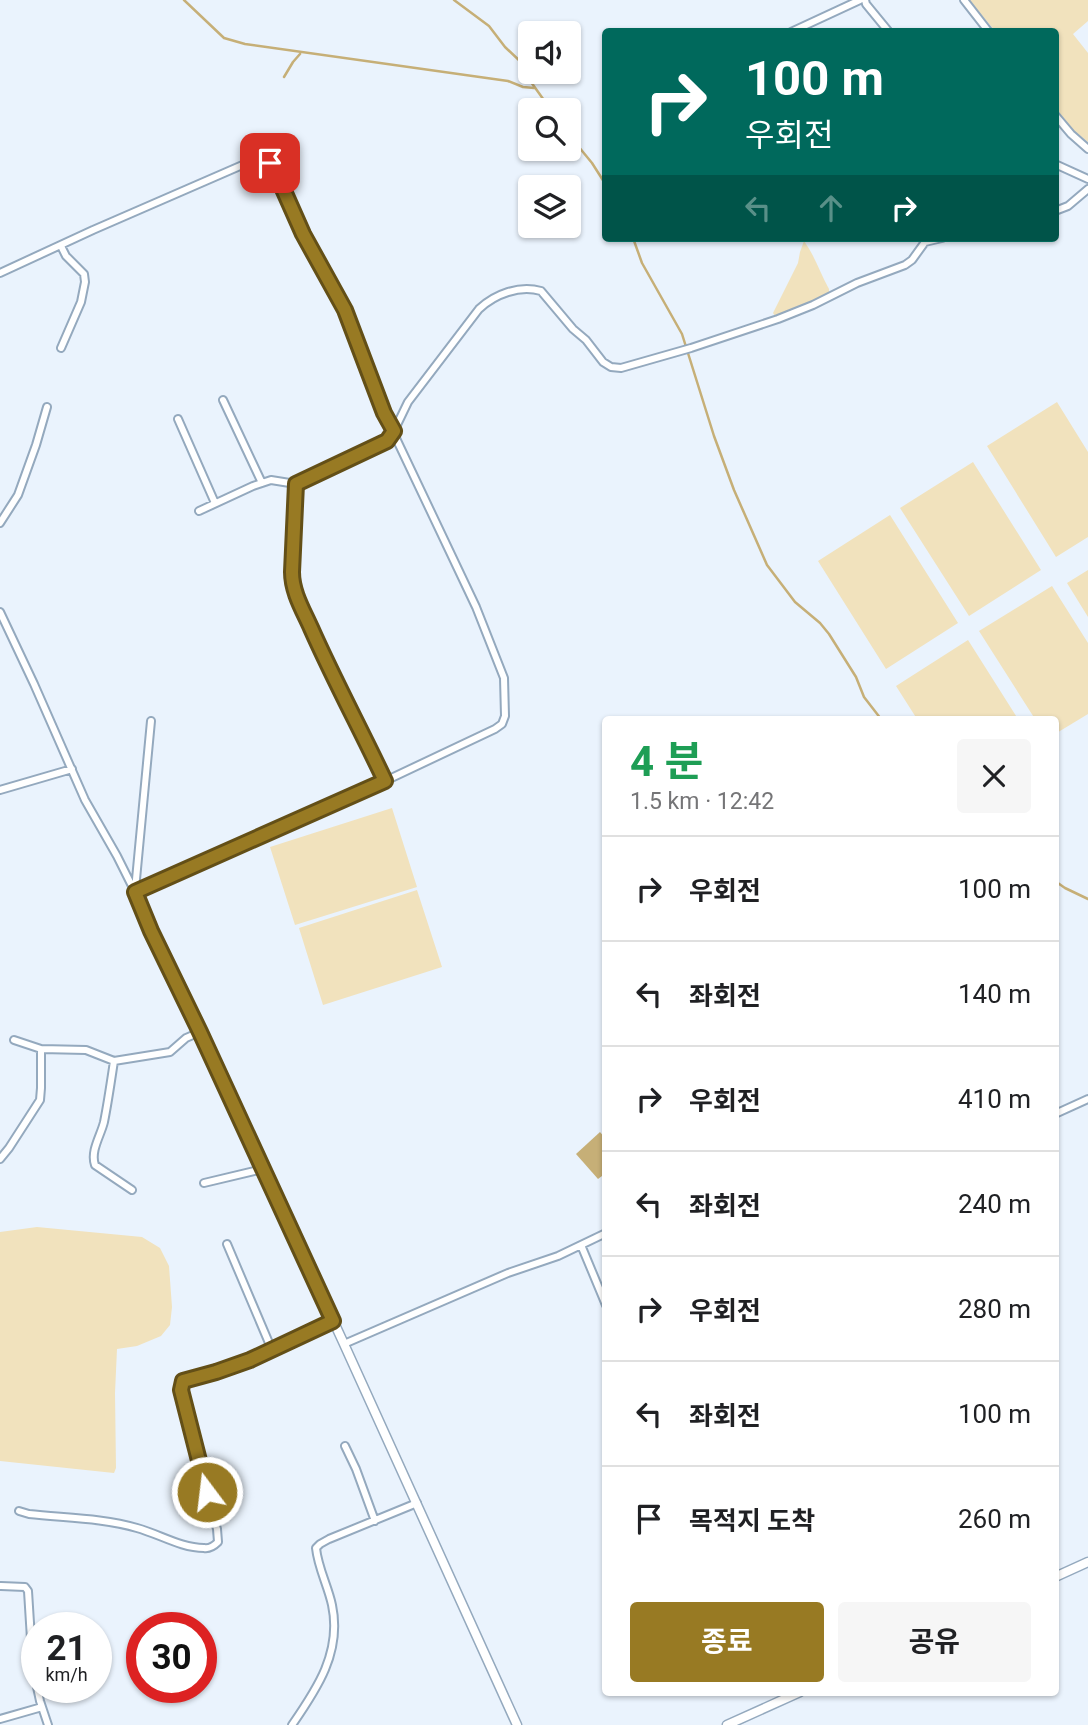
<!DOCTYPE html>
<html lang="ko">
<head>
<meta charset="utf-8">
<style>
  body { margin:0; font-family:Roboto,"Noto Sans KR",sans-serif; background:#f6f6f6; color:#202124; height:100vh; display:flex; flex-direction:column; font-size:26px; white-space:nowrap }
  * { box-sizing:border-box; margin:0 }
  p { font-size:23px; color:#757577 }
  .icon { flex:none; width:38px; height:38px; fill:none; stroke:currentColor; stroke-width:2; stroke-linecap:round; stroke-linejoin:round }
  .map { position:relative; flex:1; overflow:hidden }
  .side { position:absolute; left:602px; top:716px; width:457px; height:980px; display:flex; flex-direction:column; background:#fff; border-radius:7px; box-shadow:0 2px 5px #0004 }
  .side>* { flex:none }
  .guide { position:absolute; left:602px; top:28px; width:457px; height:214px; border-radius:7px; box-shadow:0 2px 5px #0004; background:#00695c; color:#fff; overflow:hidden }
  .controls { position:absolute; left:518px; top:21px; display:grid; gap:14px }
  .controls a { display:grid; place-items:center; width:63px; height:63px; border-radius:7px; background:#fff; box-shadow:0 2px 5px #0004; font-size:35px }
  .speed { position:absolute; left:21px; top:1612px; display:flex; gap:14px; font-size:35px; font-weight:700; text-align:center }
  .speed>* { display:grid; place-content:center; width:91px; height:91px; border-radius:50%; background:#fff; box-shadow:0 2px 5px #0004; line-height:1 }
  .speed small { font-size:18px; font-weight:400 }
  .speed .limit { border:10px solid #d22; background:#fff; color:#111 }
  .pin { position:absolute; display:grid; place-items:center; width:60px; height:60px; color:#fff; margin:-30px; border-radius:14px; box-shadow:0 4px 10px #0006 }
  .me { position:absolute; width:77px; margin:-38px; rotate:345deg; stroke-linejoin:round; filter:drop-shadow(0 0 5px #0008) }
  .turn { display:flex; align-items:center; gap:24px; height:147px; padding:0 28px; font-size:32px }
  .turn .icon { width:91px; height:91px; stroke-width:2.5 }
  .turn b { display:block; font-size:49px; line-height:60px }
  .lanes { display:flex; align-items:center; height:66px; padding:0 28px; background:#0003; justify-content:center; gap:35px; direction:ltr }
  .lanes .off { opacity:.35 }
  .round { display:grid; place-items:center; flex:none; width:74px; height:74px; border-radius:7px; background:#f6f6f6 }
  .summary { display:flex; align-items:center; justify-content:space-between; height:119px; padding:0 28px }
  h1 { font-size:42px; font-weight:700; line-height:52px; color:#1e9e55 }
  .action { display:flex; gap:14px; margin-top:auto; padding:14px 28px }
  .action a { flex:1; height:80px; border-radius:7px; background:#987a23; color:#fff; font-size:28px; font-weight:700; line-height:80px; text-align:center }
  .action a+a { background:#f6f6f6; color:#202124 }
  ul { padding:0; list-style:none }
  li { display:flex; align-items:center; gap:21px; height:105px; padding:0 28px; border-top:2px solid #e0e0e0 }
  li div { flex:1 }
  li b { display:block; font-size:26px }
  li em { font-style:normal }
  .map>svg:first-child { display:block }
  .green { fill:#f1e2bd }
  .water { fill:#c6af77 }
  .lines { fill:none; stroke-linecap:round; stroke-linejoin:round }
  .stream { stroke:#c6af77; stroke-width:2.5 }
  .minor-casing { stroke:#94a9be; stroke-width:10 }
  .tertiary-casing { stroke:#94a9be; stroke-width:11 }
  .minor { stroke:#fff; stroke-width:6 }
  .tertiary { stroke:#fff; stroke-width:8 }
  .route-casing { stroke:#634f17; stroke-width:18 }
  .route { stroke:#987a23; stroke-width:12 }
</style>
</head>
<body>
<div class="map">
<svg width="1088" height="1725" viewBox="0 0 1088 1725">
  <rect width="100%" height="100%" fill="#eaf3fd"/>
  <path class="green" d="M969,0H1088V21L1073,34L1088,53V142L1073,130L1055,107V32L995,31Z
    M804,241C815,256 820,273 829,289V292L811,304L775,316L773,313L798,263L800,252Z
    M1057,402L1088,452V537L1056,557L987,446Z
    M973,462L1041,570L969,616L900,508Z
    M890,515L958,623L886,669L818,561Z
    M1088,570V617L1067,583Z
    M1052,586L1088,643V714L1055,734V719H1035L979,631Z
    M968,640L1018,719H917L896,686Z
    M392,808L417,887L295,925L270,847Z
    M417,890L442,967L323,1005L299,928Z
    M37,1227L142,1237L160,1248L169,1266L172,1307L170,1325L161,1336L137,1346L117,1349L115,1393L116,1468L114,1473L0,1461V1232Z"/>
  <path class="water" d="M600,1132L605,1138L606,1173L598,1179L576,1154Z"/>
  <g class="lines">
    <path class="stream" d="M184,0L224,38L245,44L508,81L523,87L534,88
      M454,0L489,26L505,47L522,63L526,75L551,110
      M284,77L293,62L300,54
      M569,135L592,163L606,185
      M633,238L642,263L682,334L714,436L734,490L767,565L795,602L820,623L829,634L856,677L864,697L881,719
      M1055,881L1065,888L1088,899"/>
    <g class="minor-casing">
      <path id="minor" d="M865,0L866,4L889,32
        M964,0L989,32
        M791,32L860,0
        M1055,115L1071,134L1088,149
        M1055,164L1088,179
        M1055,211L1068,206L1088,189
        M61,246L66,256L84,274L85,282L81,302L61,348
        M0,273L93,230L247,163L260,160L270,163L276,173L303,234L345,310L384,413L476,607L504,678L505,716L502,724L495,729L385,781L135,892
        M223,400L262,483
        M178,419L215,503
        M296,484L292,583L320,648L385,781
        M199,511L253,486L271,480L296,484L387,441L394,431L408,402L479,309C495,294 519,285 541,291L573,329L586,340L603,362L611,367L621,368L691,348L778,319L813,305L857,283L905,265L912,260L925,242L942,238
        M0,523L18,495L36,445L47,407
        M0,612L34,684L85,800L117,856L135,892
        M0,790L72,769
        M135,890L151,721
        M14,1040L41,1049L86,1050L114,1061L170,1052L186,1038L200,1032
        M114,1061C111,1081 108,1102 104,1122C101,1135 90,1151 95,1165L132,1190
        M1055,1114L1088,1099
        M0,1159L9,1148L40,1100L41,1088V1049
        M204,1183L263,1169
        M227,1244L272,1350
        M581,1245L606,1305
        M344,1344L508,1273L558,1256L606,1233
        M345,1446L356,1469L375,1521
        M19,1511L29,1514C65,1518 103,1518 137,1528C159,1534 181,1548 204,1548C210,1549 214,1546 218,1542L217,1529L202,1478L181,1390L183,1381L216,1372L250,1360L333,1321
        M1,1586L25,1587L28,1591L31,1639L37,1684
        M37,1687L40,1701L48,1725
        M0,1719L42,1707
        M292,1725C317,1689 342,1652 332,1605C328,1586 318,1568 316,1548L320,1544L329,1539L417,1503"/>
    </g>
    <g class="tertiary-casing">
      <path id="tertiary" d="M135,892L151,931L200,1032L344,1344L517,1725
        M1055,1577L1088,1562
        M727,1725L800,1692"/>
    </g>
    <use href="#minor" class="minor"/>
    <use href="#tertiary" class="tertiary"/>
  </g>
  <g class="lines">
    <g class="route-casing">
      <path id="route" d="M207,1492L181,1390L183,1381L216,1372L250,1360L333,1321L200,1032L151,931L135,892L385,781C361,730 334,680 311,628C303,610 292,592 292,572L296,484L387,441L394,431L384,413L345,310L303,234L276,173L270,163"/>
    </g>
    <use href="#route" class="route"/>
  </g>
</svg>
<div class="controls">
<a><svg class="icon" aria-label="sound" viewBox="0 0 24 24"><path d="M4 9h4l5-4v14l-5-4H4zM17 9q2 3 0 6"/></svg></a>
<a><svg class="icon" aria-label="search" viewBox="0 0 24 24"><circle cx="10" cy="10" r="6"/><path d="M15 15l6 6"/></svg></a>
<a><svg class="icon" aria-label="layers" viewBox="0 0 24 24"><path d="M12 4l9 5-9 5-9-5zM3 14l9 5 9-5"/></svg></a>
</div>
<div class="speed"><div>21<small>km/h</small></div><div class="limit">30</div></div>
<div class="pin" style="left:270px;top:163px;background:#d93025"><svg class="icon" aria-label="arrive" viewBox="0 0 24 24"><path d="M6 21V4h12l-3 4 3 4H6"/></svg></div>
<svg class="me" style="left:207px;top:1492px" viewBox="-20 -20 40 40"><circle r="17" fill="#987a23" stroke="#fff" stroke-width="3"/><path d="M0-11L8 9 0 5-8 9z" fill="#fff"/></svg>
<div class="guide">
<div class="turn"><svg class="icon" aria-label="right" viewBox="0 0 24 24"><path d="M7 20v-9h11M14 6l5 5-5 5"/></svg><div><b>100 m</b>우회전</div></div>
<div class="lanes"><svg class="icon off" aria-label="left" viewBox="0 0 24 24"><path d="M17 20v-9H6M10 6l-5 5 5 5"/></svg><svg class="icon off" aria-label="ahead" viewBox="0 0 24 24"><path d="M12 20V5M6 11l6-6 6 6"/></svg><svg class="icon" aria-label="right" viewBox="0 0 24 24"><path d="M7 20v-9h11M14 6l5 5-5 5"/></svg></div>
</div>
<section class="side">
<div class="summary"><div><h1>4 분</h1><p>1.5 km · 12:42</p></div><a class="round"><svg class="icon" aria-label="close" viewBox="0 0 24 24"><path d="M6 6l12 12M18 6L6 18"/></svg></a></div>
<ul>
<li><svg class="icon" aria-label="right" viewBox="0 0 24 24"><path d="M7 20v-9h11M14 6l5 5-5 5"/></svg><div><b>우회전</b></div><em>100 m</em></li>
<li><svg class="icon" aria-label="left" viewBox="0 0 24 24"><path d="M17 20v-9H6M10 6l-5 5 5 5"/></svg><div><b>좌회전</b></div><em>140 m</em></li>
<li><svg class="icon" aria-label="right" viewBox="0 0 24 24"><path d="M7 20v-9h11M14 6l5 5-5 5"/></svg><div><b>우회전</b></div><em>410 m</em></li>
<li><svg class="icon" aria-label="left" viewBox="0 0 24 24"><path d="M17 20v-9H6M10 6l-5 5 5 5"/></svg><div><b>좌회전</b></div><em>240 m</em></li>
<li><svg class="icon" aria-label="right" viewBox="0 0 24 24"><path d="M7 20v-9h11M14 6l5 5-5 5"/></svg><div><b>우회전</b></div><em>280 m</em></li>
<li><svg class="icon" aria-label="left" viewBox="0 0 24 24"><path d="M17 20v-9H6M10 6l-5 5 5 5"/></svg><div><b>좌회전</b></div><em>100 m</em></li>
<li><svg class="icon" aria-label="arrive" viewBox="0 0 24 24"><path d="M6 21V4h12l-3 4 3 4H6"/></svg><div><b>목적지 도착</b></div><em>260 m</em></li>
</ul>
<div class="action"><a>종료</a><a>공유</a></div>
</section>
</div>
</body>
</html>
